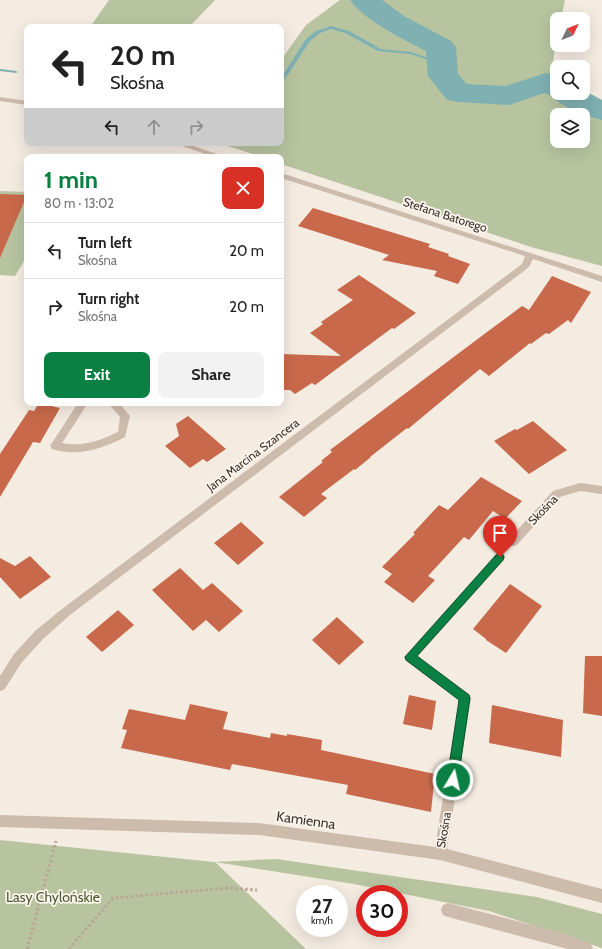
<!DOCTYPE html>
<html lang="en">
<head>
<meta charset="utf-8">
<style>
  body { margin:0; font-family:Cabin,sans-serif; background:#f2f2f2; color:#222; height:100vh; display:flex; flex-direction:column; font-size:15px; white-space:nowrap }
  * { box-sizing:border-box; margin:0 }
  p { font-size:13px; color:#767676 }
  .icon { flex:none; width:22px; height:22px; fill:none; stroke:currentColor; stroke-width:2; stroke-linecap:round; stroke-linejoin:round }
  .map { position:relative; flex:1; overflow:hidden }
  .sheet { position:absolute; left:24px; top:154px; width:260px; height:252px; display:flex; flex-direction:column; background:#fff; border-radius:8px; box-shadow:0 4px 16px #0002 }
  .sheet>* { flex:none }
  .guide { position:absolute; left:24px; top:24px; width:260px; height:122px; border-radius:8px; box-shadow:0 4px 16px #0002; background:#fff; color:#222; overflow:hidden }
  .needle { width:26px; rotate:47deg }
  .controls { position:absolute; left:550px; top:12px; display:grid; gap:8px }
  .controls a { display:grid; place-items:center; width:40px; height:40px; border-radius:8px; background:#fff; box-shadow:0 4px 16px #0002; font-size:20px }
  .speed { position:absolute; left:296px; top:885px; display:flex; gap:8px; font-size:20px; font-weight:700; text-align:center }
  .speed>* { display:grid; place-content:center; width:52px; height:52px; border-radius:50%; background:#fff; box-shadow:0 4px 16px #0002; line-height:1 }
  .speed small { font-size:10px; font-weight:400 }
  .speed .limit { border:6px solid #d22; background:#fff; color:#111 }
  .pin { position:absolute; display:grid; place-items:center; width:34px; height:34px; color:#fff; margin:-41px -17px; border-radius:50% 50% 50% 0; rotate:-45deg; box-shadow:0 0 4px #0007 }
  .pin .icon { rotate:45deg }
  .me { position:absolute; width:44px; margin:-22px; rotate:9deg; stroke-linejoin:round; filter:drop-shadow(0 0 3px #0008) }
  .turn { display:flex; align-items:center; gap:14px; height:84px; padding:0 20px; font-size:18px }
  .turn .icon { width:52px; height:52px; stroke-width:2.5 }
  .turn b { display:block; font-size:28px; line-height:34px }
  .lanes { display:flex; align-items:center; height:38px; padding:0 20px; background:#0003; justify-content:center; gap:20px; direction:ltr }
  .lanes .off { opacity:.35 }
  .round { display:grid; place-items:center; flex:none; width:42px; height:42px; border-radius:8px; background:#f2f2f2 }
  .head { display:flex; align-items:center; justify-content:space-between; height:68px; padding:0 20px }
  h1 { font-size:24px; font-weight:700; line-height:30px; color:#0b8043 }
  .action { display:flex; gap:8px; margin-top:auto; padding:8px 20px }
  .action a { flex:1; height:46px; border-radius:8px; background:#0b8043; color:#fff; font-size:16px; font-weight:700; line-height:46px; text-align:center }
  .action a+a { background:#f2f2f2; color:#222 }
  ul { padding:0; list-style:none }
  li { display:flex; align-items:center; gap:12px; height:56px; padding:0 20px; border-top:1px solid #e0e0e0 }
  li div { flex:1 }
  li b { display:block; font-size:15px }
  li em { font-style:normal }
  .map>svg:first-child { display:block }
  .green { fill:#b8c4a0; fill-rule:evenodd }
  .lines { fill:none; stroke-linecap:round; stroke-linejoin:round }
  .stream { fill:#7fb0b2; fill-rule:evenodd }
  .river { fill:#7fb0b2; fill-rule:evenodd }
  .building { fill:#c8694b }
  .path { stroke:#b9a596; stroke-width:3; stroke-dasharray:2.5 2.5; stroke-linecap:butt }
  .minor { fill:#cdbbac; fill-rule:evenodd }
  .route { fill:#0b8043; stroke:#07532c }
  .labels { text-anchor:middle; stroke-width:3.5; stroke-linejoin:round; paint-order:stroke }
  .street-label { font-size:12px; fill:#3b302b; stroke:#fbf5ee }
  .near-street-label { font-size:14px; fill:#3b302b; stroke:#fbf5ee }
  .near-park-label { font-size:14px; fill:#4a5a2e; stroke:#fbf5ee }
</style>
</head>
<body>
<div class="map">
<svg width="602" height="949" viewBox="0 0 602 949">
  <rect width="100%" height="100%" fill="#f4ebe1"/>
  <path class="green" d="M109,0H215L189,27H90Z
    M340,0H565L561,19H557V39L550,77L557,81V93H582L602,102V266L531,247L281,164V157H261L219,143H281V60L306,25ZM557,115H583V141H557Z
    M0,191L27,192V256L15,276L0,275Z
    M0,840L214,862L276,859L537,897L602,914V948L489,911L354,884L215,862L306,949H0Z"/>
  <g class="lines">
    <path class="stream" d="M331,26L349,31L381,49L411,52L444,63L440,64L410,54L378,51L345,33L331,29L320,33L310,41L283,82L281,83V78L306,39L316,31Z
      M0,69L16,71L18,72L16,73L0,71Z"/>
    <path class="river" d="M350,0H382L404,16L451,41L456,47L458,74L467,84L506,86L546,73L557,75V93H583V90L602,100V120L577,113L555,100L553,96L544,93L509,105L458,102L447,100L428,76L426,51C403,39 365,21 350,0Z"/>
  </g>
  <path class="building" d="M0,194L27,195L0,258Z
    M313,208L430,244L428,247L449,254L448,256L470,264L458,284L434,276L437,271L382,260L389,255L298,226Z
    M359,275L416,313L394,329L392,328L315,385L312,383L295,394L290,390H281V354L341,356L310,333L323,324L321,322L353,300L337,290Z
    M552,276L591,292L571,323L568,320L549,334L546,333L531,344L530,343L489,376L480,369L408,429L407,428L370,457H371L355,470L354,469L321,494L327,498L304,517L279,497L323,462L321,461L332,452L330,450L483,335L522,306L529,310Z
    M39,403L60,408L40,443L33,442L0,497V454L29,410L34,411Z
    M188,416L226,449L207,462L203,459L190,468L165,446L179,436L176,424Z
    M533,421L567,450L529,474L494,441L515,429L517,430Z
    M481,477L522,501L505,519L493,511L469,540L464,537L428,576L435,580L413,603L384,582L392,574L382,567L415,534L413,533L439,505L448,510Z
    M241,522L264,543L238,565L214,543Z
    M30,556L51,577L20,599L0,577V558L15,566Z
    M180,568L203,590L212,583L243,611L219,632L206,620L193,631L152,590Z
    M510,584L542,606L506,653L486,640V639L473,629Z
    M118,610L134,625L102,652L86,637Z
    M337,617L364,642L339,665L312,640Z
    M585,656H602V716L583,713Z
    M409,695L436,701L432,730L403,724Z
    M190,704L228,712L223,729L270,738L271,733L287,736V734L322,740L321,750L435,774L431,812L346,794L348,785L232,764L230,770L121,748L127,730L122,729L129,709L185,720Z
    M492,705L563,720L561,757L489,743Z"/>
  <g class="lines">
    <path class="path" d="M27,949L56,841
      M69,949L113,898L228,888L257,890"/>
    <path class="minor" d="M0,97L27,101V105L0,101Z
      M173,143H185L226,157H214Z
      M281,173L602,276V282L533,259L529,267L70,615L43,639L22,662L4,690L0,691V676L14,654L35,631L62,609L522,264L525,256L281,178Z
      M78,403H88L62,443C83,447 99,441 118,432L120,417L108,403H119L130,416L125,437C102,449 78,457 52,449L50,446L52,443Z
      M580,483L602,486V494L580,491L560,497L517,545L513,546L509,545L508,542L509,539L553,491Z
      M500,553L504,554L505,557L504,560L418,656L469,694L471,698L447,849L602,889V903L440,860L259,835L0,827V815L259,823L435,847L459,700L406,661L404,657L496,554Z
      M448,903L562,933L591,944L593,949H568L448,917L443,915L441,910L443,905Z"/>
  </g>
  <path class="route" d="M500,553L503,555L504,557L503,560L417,656L469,695L470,698L458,780L457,784L453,786L449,784L447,780L459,700L406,660L405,657L496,555Z"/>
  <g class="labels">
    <g class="street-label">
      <text transform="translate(445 215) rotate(18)" y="4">Stefana Batorego</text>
      <text transform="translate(253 455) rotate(-37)" y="4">Jana Marcina Szancera</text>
      <text transform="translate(543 510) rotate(-46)" y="4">Skośna</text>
      <text transform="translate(444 830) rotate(-80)" y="4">Skośna</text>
    </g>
    <g class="near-street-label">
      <text transform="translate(306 820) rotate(8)" y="5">Kamienna</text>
    </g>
    <g class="near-park-label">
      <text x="53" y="902">Lasy Chylońskie</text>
    </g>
  </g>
</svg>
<div class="controls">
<a><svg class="needle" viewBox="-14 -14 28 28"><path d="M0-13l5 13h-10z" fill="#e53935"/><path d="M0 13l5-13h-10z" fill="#767676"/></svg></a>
<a><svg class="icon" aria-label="search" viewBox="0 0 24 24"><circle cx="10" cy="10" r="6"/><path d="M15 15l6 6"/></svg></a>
<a><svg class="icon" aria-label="layers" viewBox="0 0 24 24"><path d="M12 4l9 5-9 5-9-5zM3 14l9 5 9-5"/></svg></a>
</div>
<div class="speed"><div>27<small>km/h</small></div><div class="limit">30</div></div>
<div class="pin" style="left:500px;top:557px;background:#d93025"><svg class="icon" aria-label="arrive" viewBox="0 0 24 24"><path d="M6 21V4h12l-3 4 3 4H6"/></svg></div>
<svg class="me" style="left:453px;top:780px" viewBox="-20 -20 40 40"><circle r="17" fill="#0b8043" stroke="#fff" stroke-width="3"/><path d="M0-11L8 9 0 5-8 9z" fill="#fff"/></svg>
<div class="guide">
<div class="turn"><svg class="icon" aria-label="left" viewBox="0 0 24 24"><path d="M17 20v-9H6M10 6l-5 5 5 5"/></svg><div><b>20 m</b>Skośna</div></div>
<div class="lanes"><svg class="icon" aria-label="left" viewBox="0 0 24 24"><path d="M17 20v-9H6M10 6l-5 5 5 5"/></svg><svg class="icon off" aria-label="ahead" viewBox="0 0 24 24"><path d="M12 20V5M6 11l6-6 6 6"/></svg><svg class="icon off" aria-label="right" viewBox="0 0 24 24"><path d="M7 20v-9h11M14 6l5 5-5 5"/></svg></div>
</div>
<section class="sheet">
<div class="head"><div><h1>1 min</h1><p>80 m · 13:02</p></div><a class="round" style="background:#d93025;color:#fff"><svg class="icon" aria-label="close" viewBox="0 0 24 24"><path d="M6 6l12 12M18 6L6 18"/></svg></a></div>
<ul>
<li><svg class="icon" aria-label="left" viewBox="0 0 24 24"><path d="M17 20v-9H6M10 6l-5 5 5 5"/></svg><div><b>Turn left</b><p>Skośna</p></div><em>20 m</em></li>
<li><svg class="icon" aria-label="right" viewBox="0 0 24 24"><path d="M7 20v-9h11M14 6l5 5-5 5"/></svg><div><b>Turn right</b><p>Skośna</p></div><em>20 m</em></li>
</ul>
<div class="action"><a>Exit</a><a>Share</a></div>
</section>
</div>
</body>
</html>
